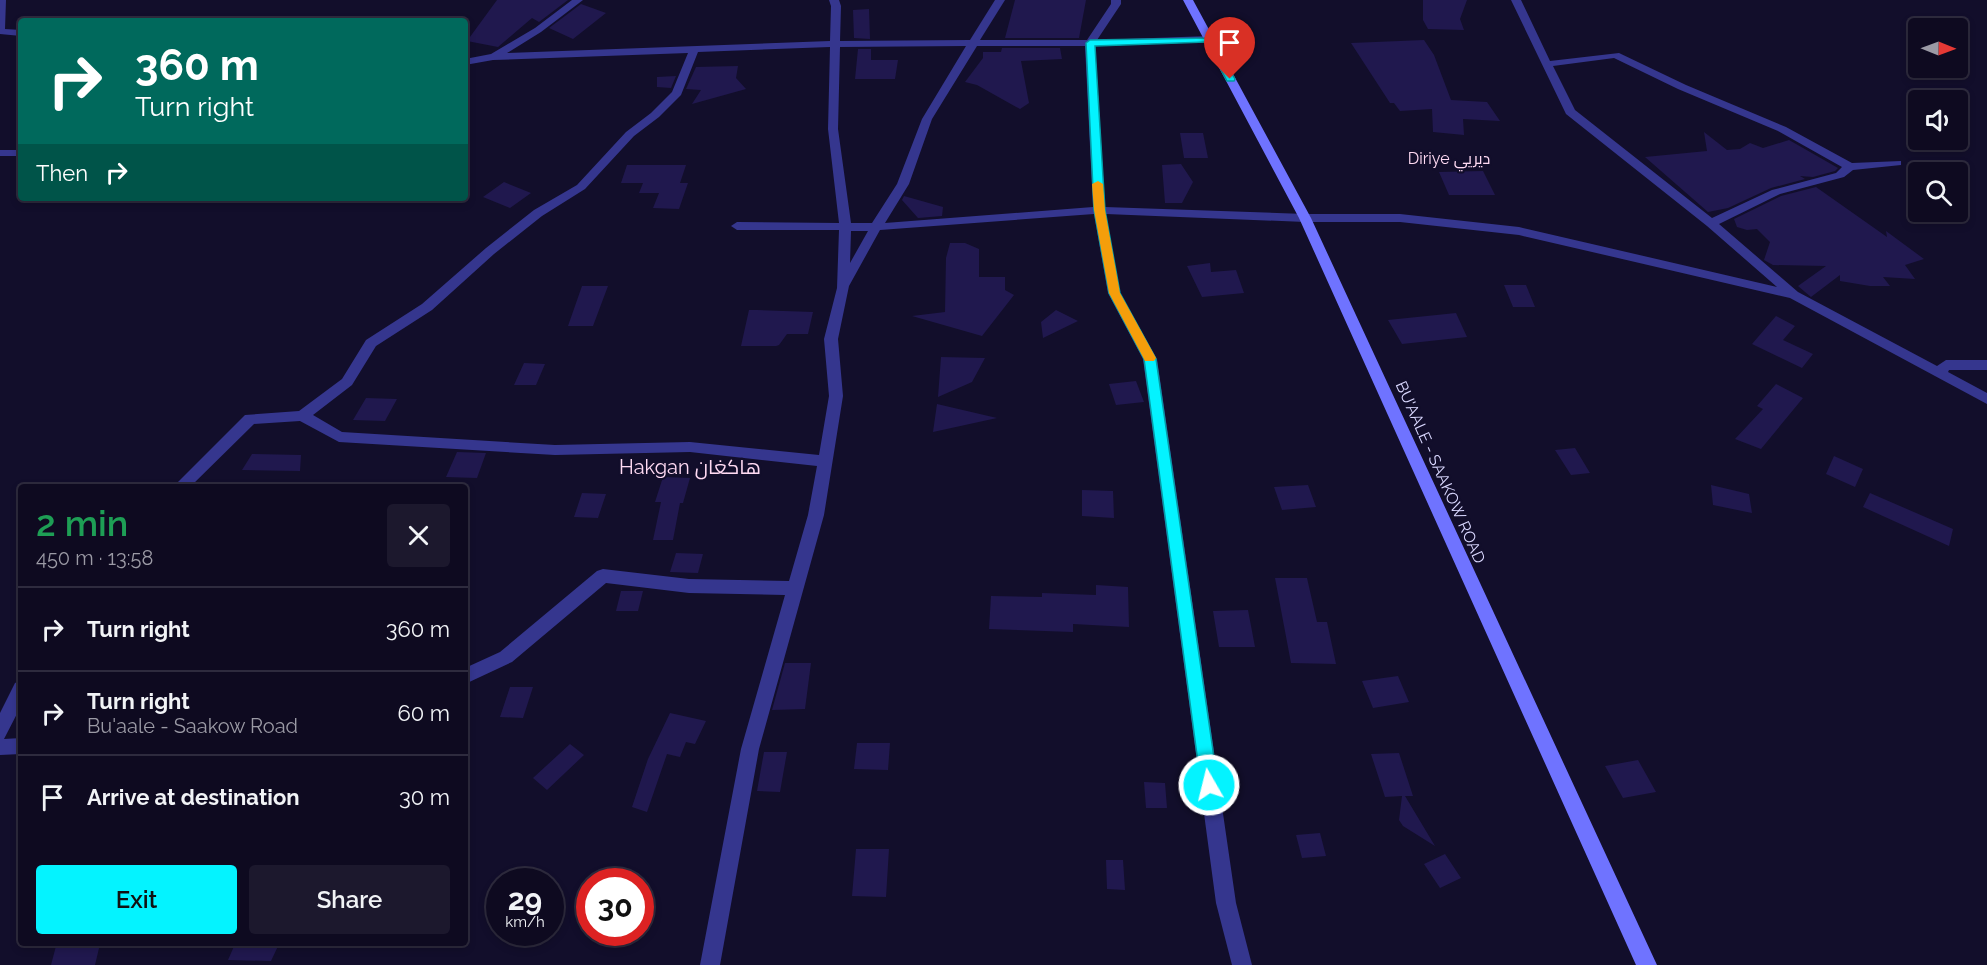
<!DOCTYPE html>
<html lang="en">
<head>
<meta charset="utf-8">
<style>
  body { margin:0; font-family:Raleway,Cairo,sans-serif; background:#1c182d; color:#f1f3f6; height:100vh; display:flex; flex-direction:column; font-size:22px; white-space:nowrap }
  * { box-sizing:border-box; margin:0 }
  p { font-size:20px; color:#9b9aa5 }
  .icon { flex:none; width:33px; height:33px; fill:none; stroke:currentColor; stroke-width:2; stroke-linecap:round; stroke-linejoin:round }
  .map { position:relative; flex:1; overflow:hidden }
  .side { position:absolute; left:18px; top:484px; width:450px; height:462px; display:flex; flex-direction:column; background:#0e0a20; border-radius:6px; box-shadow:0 3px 9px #0003,0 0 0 2px #2e2b3e }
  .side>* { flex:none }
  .top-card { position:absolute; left:18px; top:18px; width:450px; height:183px; border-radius:6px; box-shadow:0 3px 9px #0003,0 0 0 2px #2e2b3e; background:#00695c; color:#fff; overflow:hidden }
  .needle { width:39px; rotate:91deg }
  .fabs { position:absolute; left:1908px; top:18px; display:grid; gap:12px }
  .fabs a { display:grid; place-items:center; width:60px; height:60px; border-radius:6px; background:#0e0a20; box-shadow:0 3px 9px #0003,0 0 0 2px #2e2b3e; font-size:30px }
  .speed { position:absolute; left:486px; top:868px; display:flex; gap:12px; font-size:30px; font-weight:700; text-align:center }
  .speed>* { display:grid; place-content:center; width:78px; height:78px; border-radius:50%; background:#0e0a20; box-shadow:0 3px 9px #0003,0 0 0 2px #2e2b3e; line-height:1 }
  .speed small { font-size:15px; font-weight:400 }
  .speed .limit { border:9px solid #d22; background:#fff; color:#111 }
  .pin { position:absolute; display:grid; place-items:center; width:51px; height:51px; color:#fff; margin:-62px -26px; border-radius:50% 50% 50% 0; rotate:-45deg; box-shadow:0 0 6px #0007 }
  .pin .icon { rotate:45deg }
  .me { position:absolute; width:66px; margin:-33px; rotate:352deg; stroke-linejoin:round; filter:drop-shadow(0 0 4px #0008) }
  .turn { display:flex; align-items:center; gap:21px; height:126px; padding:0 18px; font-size:27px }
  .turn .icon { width:78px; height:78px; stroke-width:2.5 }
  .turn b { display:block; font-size:42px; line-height:51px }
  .then { display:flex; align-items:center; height:57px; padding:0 18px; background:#0003; gap:12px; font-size:22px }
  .round { display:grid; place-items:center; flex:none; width:63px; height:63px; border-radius:6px; background:#1c182d }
  .summary { display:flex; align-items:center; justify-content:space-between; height:102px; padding:0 18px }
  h1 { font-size:36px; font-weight:600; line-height:45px; color:#1e9e55 }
  .button { display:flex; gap:12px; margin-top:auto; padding:12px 18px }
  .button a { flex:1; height:69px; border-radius:6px; background:#04f3ff; color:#111; font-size:24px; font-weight:600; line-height:69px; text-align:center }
  .button a+a { background:#1c182d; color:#f1f3f6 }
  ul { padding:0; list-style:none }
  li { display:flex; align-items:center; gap:18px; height:84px; padding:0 18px; border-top:2px solid #2e2b3e }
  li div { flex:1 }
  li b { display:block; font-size:22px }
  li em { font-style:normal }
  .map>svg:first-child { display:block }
  .building { fill:#20184e }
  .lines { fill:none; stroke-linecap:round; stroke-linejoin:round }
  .minor { fill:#35368e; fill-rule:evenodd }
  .secondary { fill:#6f73ff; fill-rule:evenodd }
  .route { fill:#04f3ff; stroke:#039ea6; stroke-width:1.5 }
  .slow { fill:#f59e0b }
  .labels { text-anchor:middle; stroke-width:4.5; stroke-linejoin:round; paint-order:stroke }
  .far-quarter-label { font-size:16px; fill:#ffdaf3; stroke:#120e2b }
  .street-label { font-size:16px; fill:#dad8ff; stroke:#120e2b }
  .quarter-label { font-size:20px; fill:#ffdaf3; stroke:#120e2b }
</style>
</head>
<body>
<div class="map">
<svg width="1987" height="965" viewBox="0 0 1987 965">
  <rect width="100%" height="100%" fill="#120e2b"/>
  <path class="building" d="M497,0H568L539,22L532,18L498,47L467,41Z
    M1015,0H1086L1079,38H1005Z
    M1423,0H1467L1460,19L1464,30L1428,29L1423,20Z
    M581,4L606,13L573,39L549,28Z
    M869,9L870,39L854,38L853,10Z
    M1424,40L1434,55L1451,100L1487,102L1500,121L1463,119L1464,135L1433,132L1432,109L1400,111L1394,103H1390L1351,43Z
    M1002,48H1060L1062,59L1021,61L1029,103L1020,109L977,85L965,82L983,58V52H1001Z
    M858,49H871V60H898L895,79H855Z
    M738,66L736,78L746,89L692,104L701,90L686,89L696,67Z
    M676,76L671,88L657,87V77Z
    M1704,132L1727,150L1740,149L1750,143L1763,148L1789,140L1838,168L1835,171L1813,177L1800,176L1805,179L1771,188L1728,208L1708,212L1645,157L1707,151Z
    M1180,133H1203L1208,158H1184Z
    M1181,164L1193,182L1182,203H1165L1162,165Z
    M627,165H686L680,183H688L679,209L653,208L659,193H639L643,183H621Z
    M1483,171L1495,195H1449L1439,172Z
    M504,182L531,193L510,208L483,197Z
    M1816,187L1887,237L1886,231L1924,259L1905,265L1915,279L1883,277L1890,286H1870L1840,281V275L1811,297L1798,286L1826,266L1773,265L1764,260L1770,242L1757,229L1747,230L1737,227L1734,219L1781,196Z
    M904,196L943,207L942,216L918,218L902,200Z
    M950,243H965L979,249V277H1005V290L1014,295L982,336L912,316L945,312L946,258Z
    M1210,263L1211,272L1236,270L1244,293L1202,297L1187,266Z
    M1504,285H1526L1535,307H1513Z
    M582,286H608L593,326H568Z
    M749,310H757L813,312L808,334H787L779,345L776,346H741Z
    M1056,310L1078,321L1043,338L1041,322Z
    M1456,313L1467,337L1402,344L1388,320Z
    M1776,316L1795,326L1783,340L1813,354L1802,368L1752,344Z
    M941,357L985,358L972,382L938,397Z
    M524,363L545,364L536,385H514Z
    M1136,381L1144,402L1116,405L1109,384Z
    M1776,384L1803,398L1761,449L1735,439L1763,409L1757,406Z
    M366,398L397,399L385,421L353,420Z
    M937,404L997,418L933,432Z
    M1575,448L1590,473L1571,475L1555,450Z
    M457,452L486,453L477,478L446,477Z
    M252,454L301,455L300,471L242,470Z
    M1834,456L1863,469L1855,487L1826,474Z
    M663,477L690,478L683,503H680L673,540H653L661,502H655Z
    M1308,485L1316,507L1282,510L1274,487Z
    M1711,485L1749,494L1752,513L1713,505Z
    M1082,490L1113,491L1114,518L1082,516Z
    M582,493L606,494L598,518L574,517Z
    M1870,493L1953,529L1949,546L1863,507Z
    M676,553L703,554L698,573L670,572Z
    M1275,578H1307L1317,622H1327L1336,664L1291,663Z
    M1096,585L1128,587L1129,627L1073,624V632L989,629L991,596L1042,597V593L1096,595Z
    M621,591H643L638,611H616Z
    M1248,610L1255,647H1219L1213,611Z
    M785,663H811L805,709L772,710Z
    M1398,676L1409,702L1373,708L1362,681Z
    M510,687H533L523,718L500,717Z
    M670,713L706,721L695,744L686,742L680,757L667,754L647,812L632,807L648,759Z
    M857,743H890L888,770L854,769Z
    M570,744L584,755L547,790L533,778Z
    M764,752H787L780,792L757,791Z
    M1399,753L1413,796H1405L1435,846L1403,826L1399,820L1402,796L1385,797L1371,754Z
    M1638,760L1656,792L1623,798L1605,766Z
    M1144,782L1165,783L1167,808H1146Z
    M1320,833L1326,856L1302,858L1296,835Z
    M856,849H889L886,897L852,896Z
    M1445,854L1461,878L1440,888L1424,864Z
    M1106,860H1123L1125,890L1107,889Z
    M64,944H100L95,965H51L56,946Z
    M235,944H279L271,961L228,960Z"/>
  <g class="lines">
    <path class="minor" d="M0,0H6L5,29L21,30V36L0,34Z
      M572,0H583L541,32L507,53L830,41L831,6L829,0H839L841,6L840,41L970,40L995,0H1005L980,40H1087L1111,4V0H1121V4L1097,40L1209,36L1214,39L1209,42L1095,46L1105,207L1305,214H1400L1519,227L1777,287L1707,226L1566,114L1511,0H1521L1550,61L1619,53L1686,85L1786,127L1852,163L1901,161V165L1853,170L1844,177L1780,194L1719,224L1798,292L1937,366L1946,360H1987V370H1949L1948,372L1987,393V404L1790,298L1519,235L1400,222H1305L1106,214L1120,293L1157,359L1236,903L1252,965H1232L1216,903L1143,359L1108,293L1094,214L880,230L849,286L838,339L843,396L824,515L759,749L720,965H700L741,749L785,595L689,593L606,583L512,662L465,684V668L500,652L597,571L603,569L689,579L789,581L808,515L817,466L690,452L555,455L339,442L300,421L254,424L189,488H172L245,415L299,411L342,379L366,340L422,304L486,248L534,210L577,185L626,132L651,113L672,92L688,53L493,60L465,65V59L491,54L535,28ZM966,46L922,119L897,184L872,223H851L838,129L840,47ZM977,46H1085L1093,207L885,223L909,184L932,119ZM830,47L828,129L839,223L737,222L731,226L737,230H839L837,288L824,339L829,396L819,455L690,442L555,445L342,432L313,415L352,385L376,346L432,310L494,254L542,216L585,189L634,136L659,117L681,95L698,52ZM1614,58L1678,89L1778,131L1842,167L1836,173L1772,190L1712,218L1575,110L1553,66ZM851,231H868L850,263Z
      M0,150H21V156H0Z
      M21,680V706L4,739L21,738V754L0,755V713L15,683Z"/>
    <path class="secondary" d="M1183,0H1193L1311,218L1657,965H1636L1299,218Z"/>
  </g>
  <path class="route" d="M1212,38L1235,79L1234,81H1227L1206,42L1095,46L1105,210L1120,293L1156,359L1218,785L1215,790L1209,793L1203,790L1201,785L1144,359L1109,293L1094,210L1086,43L1090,40Z"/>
  <path class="slow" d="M1098,181L1103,184L1105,210L1120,293L1156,358L1154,361H1145L1109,293L1094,210L1092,184Z"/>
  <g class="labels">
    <g class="far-quarter-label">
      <text x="1449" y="164">Diriye ديريي</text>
    </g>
    <g class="street-label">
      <text transform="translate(1441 472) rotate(66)" y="6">BU'AALE - SAAKOW ROAD</text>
    </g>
    <g class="quarter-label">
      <text x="690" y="474">Hakgan هاكغان</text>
    </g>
  </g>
</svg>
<div class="fabs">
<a><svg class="needle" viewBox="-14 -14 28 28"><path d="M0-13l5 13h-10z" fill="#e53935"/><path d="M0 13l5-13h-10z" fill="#9b9aa5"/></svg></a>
<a><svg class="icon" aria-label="sound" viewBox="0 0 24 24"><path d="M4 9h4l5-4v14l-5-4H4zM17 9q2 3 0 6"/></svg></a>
<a><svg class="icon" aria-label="search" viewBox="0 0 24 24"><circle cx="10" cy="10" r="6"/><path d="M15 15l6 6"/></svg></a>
</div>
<div class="speed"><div>29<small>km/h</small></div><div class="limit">30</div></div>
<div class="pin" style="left:1230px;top:79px;background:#d93025"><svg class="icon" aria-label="arrive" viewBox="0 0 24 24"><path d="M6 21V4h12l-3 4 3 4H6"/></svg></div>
<svg class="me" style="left:1209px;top:785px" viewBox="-20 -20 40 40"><circle r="17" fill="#04f3ff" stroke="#fff" stroke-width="3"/><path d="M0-11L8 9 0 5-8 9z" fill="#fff"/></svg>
<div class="top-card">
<div class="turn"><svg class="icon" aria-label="right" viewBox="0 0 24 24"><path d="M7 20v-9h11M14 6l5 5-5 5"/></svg><div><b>360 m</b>Turn right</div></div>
<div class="then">Then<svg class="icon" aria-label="right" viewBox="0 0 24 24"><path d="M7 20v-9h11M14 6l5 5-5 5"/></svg></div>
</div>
<section class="side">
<div class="summary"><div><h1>2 min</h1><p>450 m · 13:58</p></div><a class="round"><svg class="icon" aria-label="close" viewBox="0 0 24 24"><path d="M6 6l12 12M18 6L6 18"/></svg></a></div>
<ul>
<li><svg class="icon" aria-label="right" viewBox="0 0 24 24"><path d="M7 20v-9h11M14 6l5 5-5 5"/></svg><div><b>Turn right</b></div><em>360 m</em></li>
<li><svg class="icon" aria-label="right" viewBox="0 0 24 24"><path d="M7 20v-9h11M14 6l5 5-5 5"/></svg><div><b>Turn right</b><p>Bu'aale - Saakow Road</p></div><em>60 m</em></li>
<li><svg class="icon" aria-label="arrive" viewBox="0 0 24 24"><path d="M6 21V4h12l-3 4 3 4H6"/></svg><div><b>Arrive at destination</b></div><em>30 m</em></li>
</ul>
<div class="button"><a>Exit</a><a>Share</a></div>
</section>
</div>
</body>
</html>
